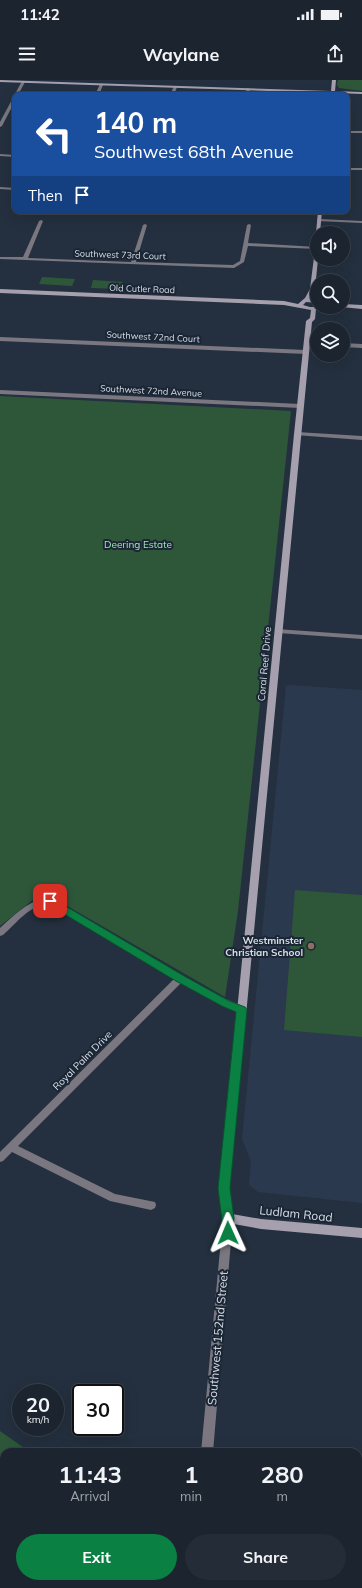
<!DOCTYPE html>
<html lang="en">
<head>
<meta charset="utf-8">
<style>
  body { margin:0; font-family:Mulish,sans-serif; background:#242c37; color:#f1f3f6; height:100vh; display:flex; flex-direction:column; font-size:15px; white-space:nowrap }
  * { box-sizing:border-box; margin:0 }
  p { font-size:13px; color:#a0a4aa }
  .icon { flex:none; width:22px; height:22px; fill:none; stroke:currentColor; stroke-width:2; stroke-linecap:round; stroke-linejoin:round }
  .map { position:relative; flex:1; overflow:hidden }
  .drawer { position:absolute; left:0px; top:1368px; width:362px; height:140px; display:flex; flex-direction:column; background:#1b242f; border-radius:12px 12px 0 0; box-shadow:0 4px 16px #0002,0 0 0 1px #39414b }
  .drawer>* { flex:none }
  .top-card { position:absolute; left:12px; top:12px; width:338px; height:122px; border-radius:8px; box-shadow:0 4px 16px #0002,0 0 0 1px #39414b; background:#1a4fa0; color:#fff; overflow:hidden }
  .fabs { position:absolute; left:310px; top:146px; display:grid; gap:8px }
  .fabs a { display:grid; place-items:center; width:40px; height:40px; border-radius:50%; background:#1b242f; box-shadow:0 4px 16px #0002,0 0 0 1px #39414b; font-size:20px }
  .speed { position:absolute; left:12px; top:1304px; display:flex; gap:8px; font-size:20px; font-weight:700; text-align:center }
  .speed>* { display:grid; place-content:center; width:52px; height:52px; border-radius:50%; background:#1b242f; box-shadow:0 4px 16px #0002,0 0 0 1px #39414b; line-height:1 }
  .speed small { font-size:10px; font-weight:400 }
  .speed .limit { border:2px solid #111; border-radius:6px; background:#fff; color:#111 }
  .pin { position:absolute; display:grid; place-items:center; width:34px; height:34px; color:#fff; margin:-17px; border-radius:8px; box-shadow:0 2px 6px #0006 }
  .me { position:absolute; width:44px; margin:-22px; rotate:359deg; stroke-linejoin:round; filter:drop-shadow(0 0 3px #0008) }
  .turn { display:flex; align-items:center; gap:14px; height:84px; padding:0 16px; font-size:18px }
  .turn .icon { width:52px; height:52px; stroke-width:2.5 }
  .turn b { display:block; font-size:28px; line-height:34px }
  .then { display:flex; align-items:center; height:38px; padding:0 16px; background:#0003; gap:8px; font-size:15px }
  .eta { display:flex; justify-content:space-evenly; align-items:center; height:68px; text-align:center }
  .eta b { font-size:24px; font-weight:700; line-height:28px }
  .cta { display:flex; gap:8px; margin-top:auto; padding:8px 16px }
  .cta a { flex:1; height:46px; border-radius:24px; background:#0b8043; color:#fff; font-size:16px; font-weight:700; line-height:46px; text-align:center }
  .cta a+a { background:#242c37; color:#f1f3f6 }
  .status { display:flex; justify-content:space-between; align-items:center; height:28px; padding:0 20px; background:#1b242f; direction:ltr }
  .status svg { height:11px; fill:currentColor }
  header { display:flex; justify-content:space-between; align-items:center; height:52px; padding:0 16px; background:#1b242f; font-size:18px; font-weight:700 }
  .map>svg:first-child { display:block }
  .built { fill:#2a394e }
  .green { fill:#2e573a }
  .lines { fill:none; stroke-linecap:round; stroke-linejoin:round }
  .street { fill:#7a7780; fill-rule:evenodd }
  .secondary { fill:#a59fae; fill-rule:evenodd }
  .route { fill:#0b8043; stroke:#07532c }
  .education-dot { fill:#8d6e63; stroke:#1b2635; stroke-width:1.5 }
  .labels { text-anchor:middle; stroke-width:4; stroke-linejoin:round; paint-order:stroke }
  .far-street-label { font-size:9px; fill:#d7dee8; stroke:#1b2635 }
  .park-label { font-size:10px; fill:#a0e9b2; stroke:#1b2635 }
  .street-label { font-size:10px; fill:#d7dee8; stroke:#1b2635 }
  .poi-label { font-size:10px; font-weight:bold; fill:#d7dee8; stroke:#1b2635; text-anchor:end }
  .near-street-label { font-size:12px; fill:#d7dee8; stroke:#1b2635 }
</style>
</head>
<body>
<div class="status"><b>11:42</b><svg viewBox="0 0 49 12"><path d="M0 12V9h3v3zM5 12V6h3v6zM10 12V3h3v9zM15 12V0h3v12zM26 1h20v11H26zM47 4h2v5h-2z"/></svg></div>
<header><svg class="icon" aria-label="menu" viewBox="0 0 24 24"><path d="M4 6h16M4 12h16M4 18h16"/></svg>Waylane<svg class="icon" aria-label="share" viewBox="0 0 24 24"><path d="M12 15V3M7 8l5-5 5 5M5 13v7h14v-7"/></svg></header>
<div class="map">
<svg width="362" height="1508" viewBox="0 0 362 1508">
  <rect width="100%" height="100%" fill="#24303f"/>
  <path class="built" d="M291,605L362,610V1123L258,1112L249,1105L251,1081L242,1059L286,606Z"/>
  <path class="green" d="M338,0H362V11L339,8L337,5Z
    M42,197L75,199L72,206L39,204Z
    M93,200L123,202L120,209L91,208Z
    M0,316L291,331L238,831L225,917L43,812L0,846Z
    M295,810L362,815V957L284,950Z
    M0,1351L30,1372H4V1504H162V1508H0Z"/>
  <g class="lines">
    <path class="street" d="M22,1L25,2L18,15H15V21L2,46L0,47V42Z
      M100,4L103,5L99,15H95Z
      M174,6L177,7L174,15H170Z
      M247,8L250,9L249,15H245Z
      M347,51H362V53H347Z
      M0,74L15,75V77L0,76Z
      M347,88H362V90H347Z
      M0,107L15,108V110L0,109Z
      M319,139L362,141V143L317,141V140Z
      M41,140L43,141L28,178L131,182L143,145L145,144L147,145L136,182L233,185L240,181L247,145L249,144L251,145L248,163L317,167V169L248,166L244,182L234,188L0,179V177H23L39,141Z
      M0,257L306,270L309,272L306,274L0,261Z
      M307,261H317V265L305,264L304,263Z
      M343,263L362,264V268L343,267Z
      M0,310L300,324L303,326L300,328L0,314Z
      M297,352L362,356V360L295,355L294,354Z
      M276,549L362,555V559L278,553H276L275,551Z
      M43,818L53,819L183,896L228,920L245,927L246,930L245,933L242,934L222,926L181,903L18,1066L115,1114L155,1122L156,1125L155,1128L151,1130L110,1121L12,1072L3,1081L0,1082V1072L174,899L49,824C30,824 16,844 3,855L0,856V848C14,835 25,824 43,818Z
      M228,1133L232,1135L233,1138L213,1372H201L223,1138L224,1135Z
      M189,1504H201V1508H189Z"/>
    <path class="secondary" d="M0,0L331,11L332,0H336L335,11L362,12V14L334,13V15H330V13L0,2Z
      M318,131H322L320,153H317V154L316,153Z
      M315,169H317V179H318L315,209L310,219H317V223L306,222L303,225L310,227H324L316,229L315,239L312,242L229,1114L232,1134L261,1139L362,1148V1158L261,1149L228,1143L224,1141L223,1138L219,1114L294,354L306,241L310,238L311,230L284,225L0,213V209L284,221L298,224L305,218L310,209Z
      M343,224L362,225V229L341,227H343Z"/>
  </g>
  <path class="route" d="M50,817L184,896L229,921L245,927L247,930L230,1108L234,1138L232,1157L228,1158L224,1157L218,1108L236,932L222,926L176,901L46,823V818Z"/>
  <circle class="education-dot" cx="311" cy="866" r="4"/>
  <g class="labels">
    <g class="far-street-label">
      <text transform="translate(120 175) rotate(2)" y="3">Southwest 73rd Court</text>
      <text transform="translate(142 209) rotate(2)" y="3">Old Cutler Road</text>
      <text transform="translate(153 257) rotate(3)" y="3">Southwest 72nd Court</text>
      <text transform="translate(151 311) rotate(3)" y="3">Southwest 72nd Avenue</text>
    </g>
    <g class="park-label">
      <text x="138" y="468">Deering Estate</text>
    </g>
    <g class="street-label">
      <text transform="translate(264 584) rotate(-85)" y="4">Coral Reef Drive</text>
      <text transform="translate(82 980) rotate(-45)" y="4">Royal Palm Drive</text>
    </g>
    <g class="poi-label">
      <text x="303" y="864">Westminster<tspan x="303" dy="12">Christian School</tspan></text>
    </g>
    <g class="near-street-label">
      <text transform="translate(296 1134) rotate(6)" y="4">Ludlam Road</text>
      <text transform="translate(218 1258) rotate(-85)" y="4">Southwest 152nd Street</text>
    </g>
  </g>
</svg>
<div class="fabs">
<a><svg class="icon" aria-label="sound" viewBox="0 0 24 24"><path d="M4 9h4l5-4v14l-5-4H4zM17 9q2 3 0 6"/></svg></a>
<a><svg class="icon" aria-label="search" viewBox="0 0 24 24"><circle cx="10" cy="10" r="6"/><path d="M15 15l6 6"/></svg></a>
<a><svg class="icon" aria-label="layers" viewBox="0 0 24 24"><path d="M12 4l9 5-9 5-9-5zM3 14l9 5 9-5"/></svg></a>
</div>
<div class="speed"><div>20<small>km/h</small></div><div class="limit">30</div></div>
<div class="pin" style="left:50px;top:821px;background:#d93025"><svg class="icon" aria-label="arrive" viewBox="0 0 24 24"><path d="M6 21V4h12l-3 4 3 4H6"/></svg></div>
<svg class="me" style="left:228px;top:1153px" viewBox="-20 -20 40 40"><path d="M0-17L14 15 0 8-14 15z" fill="#0b8043" stroke="#fff" stroke-width="4"/></svg>
<div class="top-card">
<div class="turn"><svg class="icon" aria-label="left" viewBox="0 0 24 24"><path d="M17 20v-9H6M10 6l-5 5 5 5"/></svg><div><b>140 m</b>Southwest 68th Avenue</div></div>
<div class="then">Then<svg class="icon" aria-label="arrive" viewBox="0 0 24 24"><path d="M6 21V4h12l-3 4 3 4H6"/></svg></div>
</div>
<section class="drawer">
<div class="eta">
<div><b>11:43</b><p>Arrival</p></div>
<div><b>1</b><p>min</p></div>
<div><b>280</b><p>m</p></div>
</div>
<div class="cta"><a>Exit</a><a>Share</a></div>
</section>
</div>
</body>
</html>
